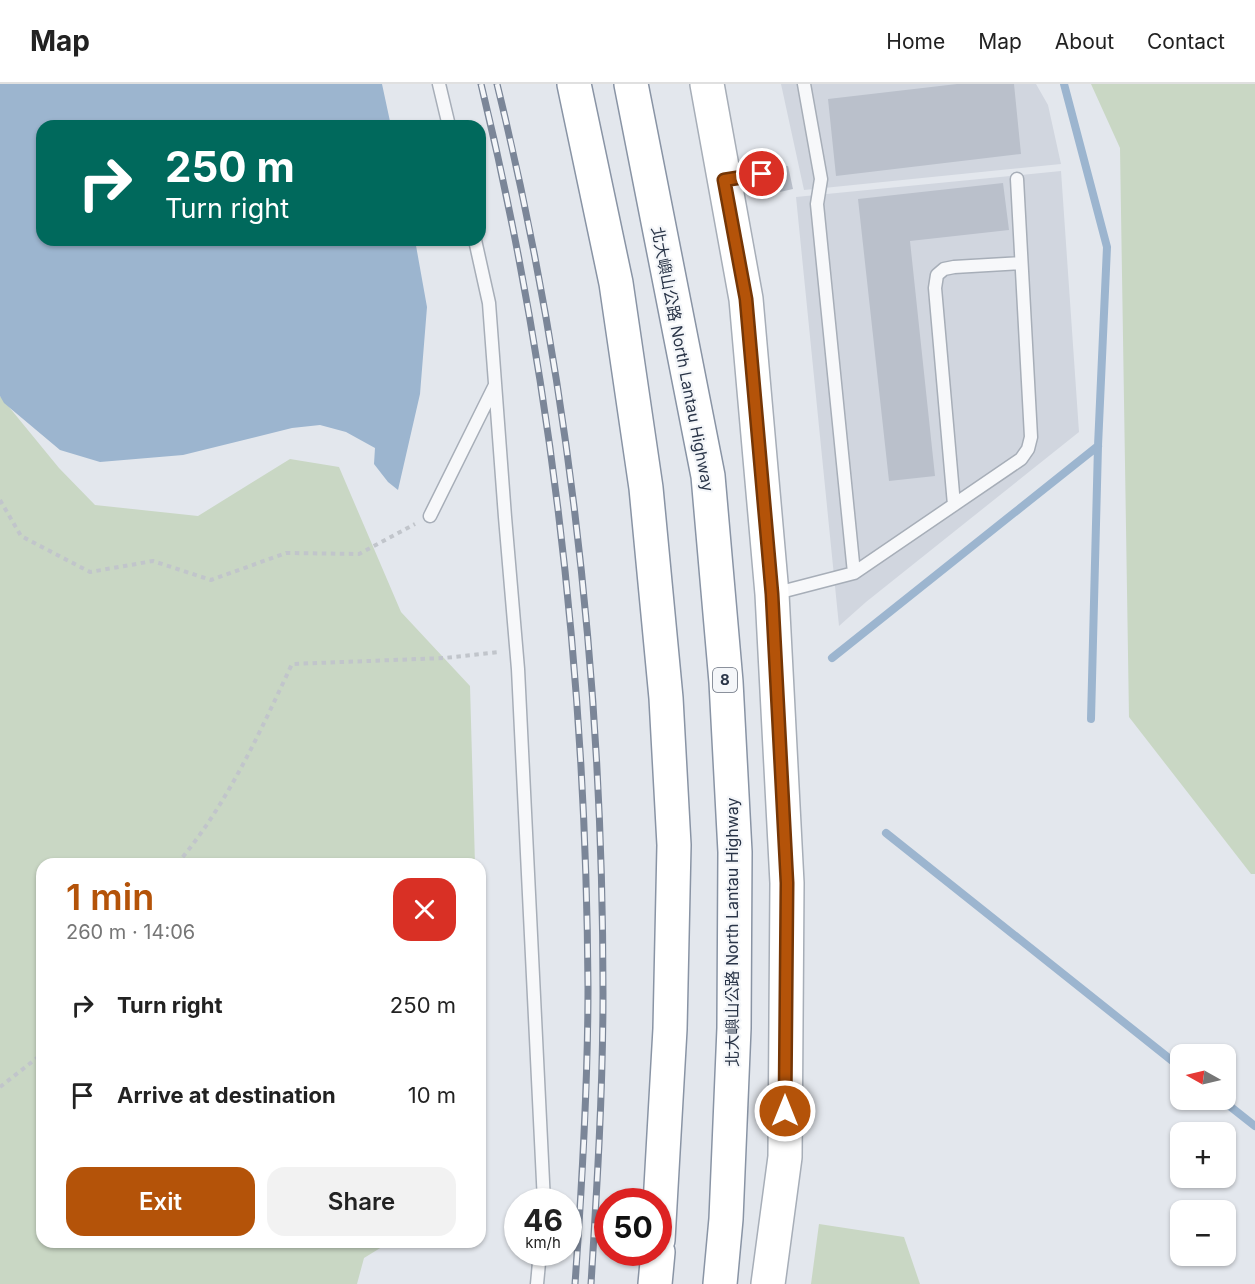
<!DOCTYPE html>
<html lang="en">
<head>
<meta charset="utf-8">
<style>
  body { margin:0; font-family:Inter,"Noto Sans TC",sans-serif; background:#f2f2f2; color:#222; height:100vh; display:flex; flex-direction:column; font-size:22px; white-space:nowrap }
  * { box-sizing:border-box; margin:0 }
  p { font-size:20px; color:#767676 }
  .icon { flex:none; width:33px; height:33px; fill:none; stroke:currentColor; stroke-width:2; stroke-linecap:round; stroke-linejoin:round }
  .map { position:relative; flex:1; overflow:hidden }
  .side { position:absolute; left:36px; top:774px; width:450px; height:390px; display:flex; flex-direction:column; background:#fff; border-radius:18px; box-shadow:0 2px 4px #0004 }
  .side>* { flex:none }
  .banner { position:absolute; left:36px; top:36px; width:450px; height:126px; border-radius:18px; box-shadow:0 2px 4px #0004; background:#00695c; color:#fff; overflow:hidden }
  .needle { width:39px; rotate:278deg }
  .fabs { position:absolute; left:1170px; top:960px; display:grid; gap:12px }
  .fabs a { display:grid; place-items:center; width:66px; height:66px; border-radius:12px; background:#fff; box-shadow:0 2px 4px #0004; font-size:30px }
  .speed { position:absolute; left:504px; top:1104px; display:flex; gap:12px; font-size:30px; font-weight:700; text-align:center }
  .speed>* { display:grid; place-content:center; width:78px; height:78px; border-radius:50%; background:#fff; box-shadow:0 2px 4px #0004; line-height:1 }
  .speed small { font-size:15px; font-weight:400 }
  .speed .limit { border:9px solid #d22; background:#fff; color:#111 }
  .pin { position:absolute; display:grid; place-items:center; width:51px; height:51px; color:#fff; margin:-26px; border:3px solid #fff; border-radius:50%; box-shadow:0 2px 6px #0007 }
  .me { position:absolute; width:66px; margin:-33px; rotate:0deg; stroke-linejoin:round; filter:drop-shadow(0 0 4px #0008) }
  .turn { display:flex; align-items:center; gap:21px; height:126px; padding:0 30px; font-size:27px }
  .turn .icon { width:78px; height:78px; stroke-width:2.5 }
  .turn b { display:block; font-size:42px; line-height:51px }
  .round { display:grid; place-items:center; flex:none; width:63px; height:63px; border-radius:18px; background:#f2f2f2 }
  .overview { display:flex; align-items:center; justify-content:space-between; height:102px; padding:0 30px }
  h1 { font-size:36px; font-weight:600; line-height:45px; color:#b45309 }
  .primary-button { display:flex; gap:12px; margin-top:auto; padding:12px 30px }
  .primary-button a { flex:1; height:69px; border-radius:18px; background:#b45309; color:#fff; font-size:24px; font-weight:600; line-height:69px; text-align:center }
  .primary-button a+a { background:#f2f2f2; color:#222 }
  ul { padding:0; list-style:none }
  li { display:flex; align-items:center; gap:18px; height:90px; padding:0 30px }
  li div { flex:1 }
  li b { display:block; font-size:22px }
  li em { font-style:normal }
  header { display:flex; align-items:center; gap:36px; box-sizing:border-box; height:84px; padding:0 30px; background:#fff; border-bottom:2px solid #e0e0e0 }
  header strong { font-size:28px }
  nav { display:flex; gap:33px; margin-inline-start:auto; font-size:21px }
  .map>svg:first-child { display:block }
  .built { fill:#d1d6df }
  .green { fill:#c9d7c4 }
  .water { fill:#9cb5cf }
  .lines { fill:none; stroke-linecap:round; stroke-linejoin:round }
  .stream { stroke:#9cb5cf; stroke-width:8 }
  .building { fill:#bac0cb }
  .service-casing { stroke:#a7aeb8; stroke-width:15 }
  .secondary-casing { stroke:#a7aeb8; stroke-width:36 }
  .motorway-casing { stroke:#8994a5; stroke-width:36 }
  .path { stroke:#c1c5cb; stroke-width:4; stroke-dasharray:4.5 4.5; stroke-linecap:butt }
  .service { stroke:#f7f8fa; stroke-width:12 }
  .secondary { stroke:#fff; stroke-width:33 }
  .motorway { stroke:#fff; stroke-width:33 }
  .rail-casing { stroke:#7b8698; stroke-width:7 }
  .rail { stroke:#f4f6f9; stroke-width:4.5; stroke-dasharray:14; stroke-linecap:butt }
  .route-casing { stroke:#753606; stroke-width:15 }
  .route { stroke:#b45309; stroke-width:10 }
  .labels { text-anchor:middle; stroke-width:4.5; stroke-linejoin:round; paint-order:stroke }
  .shield { fill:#f4f6f9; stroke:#666e7c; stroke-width:1.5 }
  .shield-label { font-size:15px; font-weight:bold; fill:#293447 }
  .street-label { font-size:16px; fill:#293447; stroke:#f4f6f9 }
</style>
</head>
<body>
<header>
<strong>Map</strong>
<nav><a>Home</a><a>Map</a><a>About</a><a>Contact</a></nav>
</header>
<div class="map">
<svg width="1255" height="1200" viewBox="0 0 1255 1200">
  <rect width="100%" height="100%" fill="#e3e7ed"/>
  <path class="built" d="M781,0H1036L1048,21L1061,80L804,106Z
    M1061,87L1079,348L866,518L839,542L796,113Z"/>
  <path class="green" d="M1091,0H1255V790H1251L1129,633L1120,64Z
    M0,312L59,384L95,421L198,432L290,375L339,383L401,528L470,602L475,780H42V1158H390L364,1174L357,1200H0Z
    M480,935L484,1101L480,1103Z
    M819,1140L904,1153L920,1200H811Z"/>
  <path class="water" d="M0,0H382L391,42H42V156H415L427,223L420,310L398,406L388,398L374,380L375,364L346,348L320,341L292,344L183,371L100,378L60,366L4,319L0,312Z"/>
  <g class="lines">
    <path class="stream" d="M1064,0L1107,163L1098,362L1091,635
      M832,574L1098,362
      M886,749L1180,983
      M1222,1016L1255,1042"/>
  </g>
  <path class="building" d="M957,0H1014L1021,70L836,92L828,15Z
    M788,82L793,105L771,110L766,87Z
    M1003,99L1009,146L910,157L935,392L889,397L858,115Z"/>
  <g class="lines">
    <g class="service-casing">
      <path id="service" d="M439,0L449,42
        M804,0L821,95L817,120L854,489
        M725,96L762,90
        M475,156L489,219L505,433L518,585L544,1118
        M954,421L935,204L937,191L944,185L954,183L1021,179
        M430,432L495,301
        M773,510L854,489L1021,375L1028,365L1031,353L1017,95
        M537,1200L540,1168"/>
    </g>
    <g class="secondary-casing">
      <path id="secondary" d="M707,0L746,215L772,510L787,799L785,1073L768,1200"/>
    </g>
    <g class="motorway-casing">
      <path id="motorway" d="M574,0L616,199L646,404L666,614L674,761L670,945L658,1156
        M631,0L708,392L726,598L735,768L734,944L726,1135L720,1200
        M655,1200L658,1168"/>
    </g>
    <path class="path" d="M0,416L21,452L90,488L153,477L211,496L286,469L359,470L415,440
      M177,780C227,721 259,650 292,580L444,574L500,568
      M0,1003L42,970"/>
    <use href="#service" class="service"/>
    <use href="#secondary" class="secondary"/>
    <use href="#motorway" class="motorway"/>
    <g class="rail-casing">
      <path id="rail" d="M481,0C553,296 586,599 588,903C588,1002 582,1101 575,1200
        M497,0C570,297 603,603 603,909C603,1006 597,1103 591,1200"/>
    </g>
    <use href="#rail" class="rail"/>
  </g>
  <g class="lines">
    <g class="route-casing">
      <path id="route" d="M762,90L724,96L746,215L772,510L787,799L785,1027"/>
    </g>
    <use href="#route" class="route"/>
  </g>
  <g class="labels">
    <rect class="shield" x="713" y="584" width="24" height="24" rx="4.5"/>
    <g class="shield-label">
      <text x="725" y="601">8</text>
    </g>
    <g class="street-label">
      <text transform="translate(683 275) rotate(79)" y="6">北大嶼山公路 North Lantau Highway</text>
      <text transform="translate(732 848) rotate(-90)" y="6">北大嶼山公路 North Lantau Highway</text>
    </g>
  </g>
</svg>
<div class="fabs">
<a><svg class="needle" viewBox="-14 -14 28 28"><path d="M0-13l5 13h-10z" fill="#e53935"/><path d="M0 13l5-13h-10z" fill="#767676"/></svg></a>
<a>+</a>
<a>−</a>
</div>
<div class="speed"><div>46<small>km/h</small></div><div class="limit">50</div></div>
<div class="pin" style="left:762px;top:90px;background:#d93025"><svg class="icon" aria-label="arrive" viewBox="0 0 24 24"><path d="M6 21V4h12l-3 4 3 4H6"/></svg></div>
<svg class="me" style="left:785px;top:1027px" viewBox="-20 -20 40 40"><circle r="17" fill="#b45309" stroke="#fff" stroke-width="3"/><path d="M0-11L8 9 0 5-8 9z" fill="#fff"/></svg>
<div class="banner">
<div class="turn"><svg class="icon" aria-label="right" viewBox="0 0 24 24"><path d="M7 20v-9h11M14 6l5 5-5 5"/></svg><div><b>250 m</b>Turn right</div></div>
</div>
<section class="side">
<div class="overview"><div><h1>1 min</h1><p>260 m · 14:06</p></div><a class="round" style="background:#d93025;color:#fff"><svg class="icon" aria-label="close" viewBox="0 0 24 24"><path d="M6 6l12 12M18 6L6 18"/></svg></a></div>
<ul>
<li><svg class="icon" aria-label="right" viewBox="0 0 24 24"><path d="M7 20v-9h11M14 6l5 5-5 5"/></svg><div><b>Turn right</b></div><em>250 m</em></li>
<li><svg class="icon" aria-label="arrive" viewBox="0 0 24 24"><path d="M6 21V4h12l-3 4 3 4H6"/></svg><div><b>Arrive at destination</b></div><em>10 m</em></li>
</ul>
<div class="primary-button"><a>Exit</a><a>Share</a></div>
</section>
</div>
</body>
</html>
